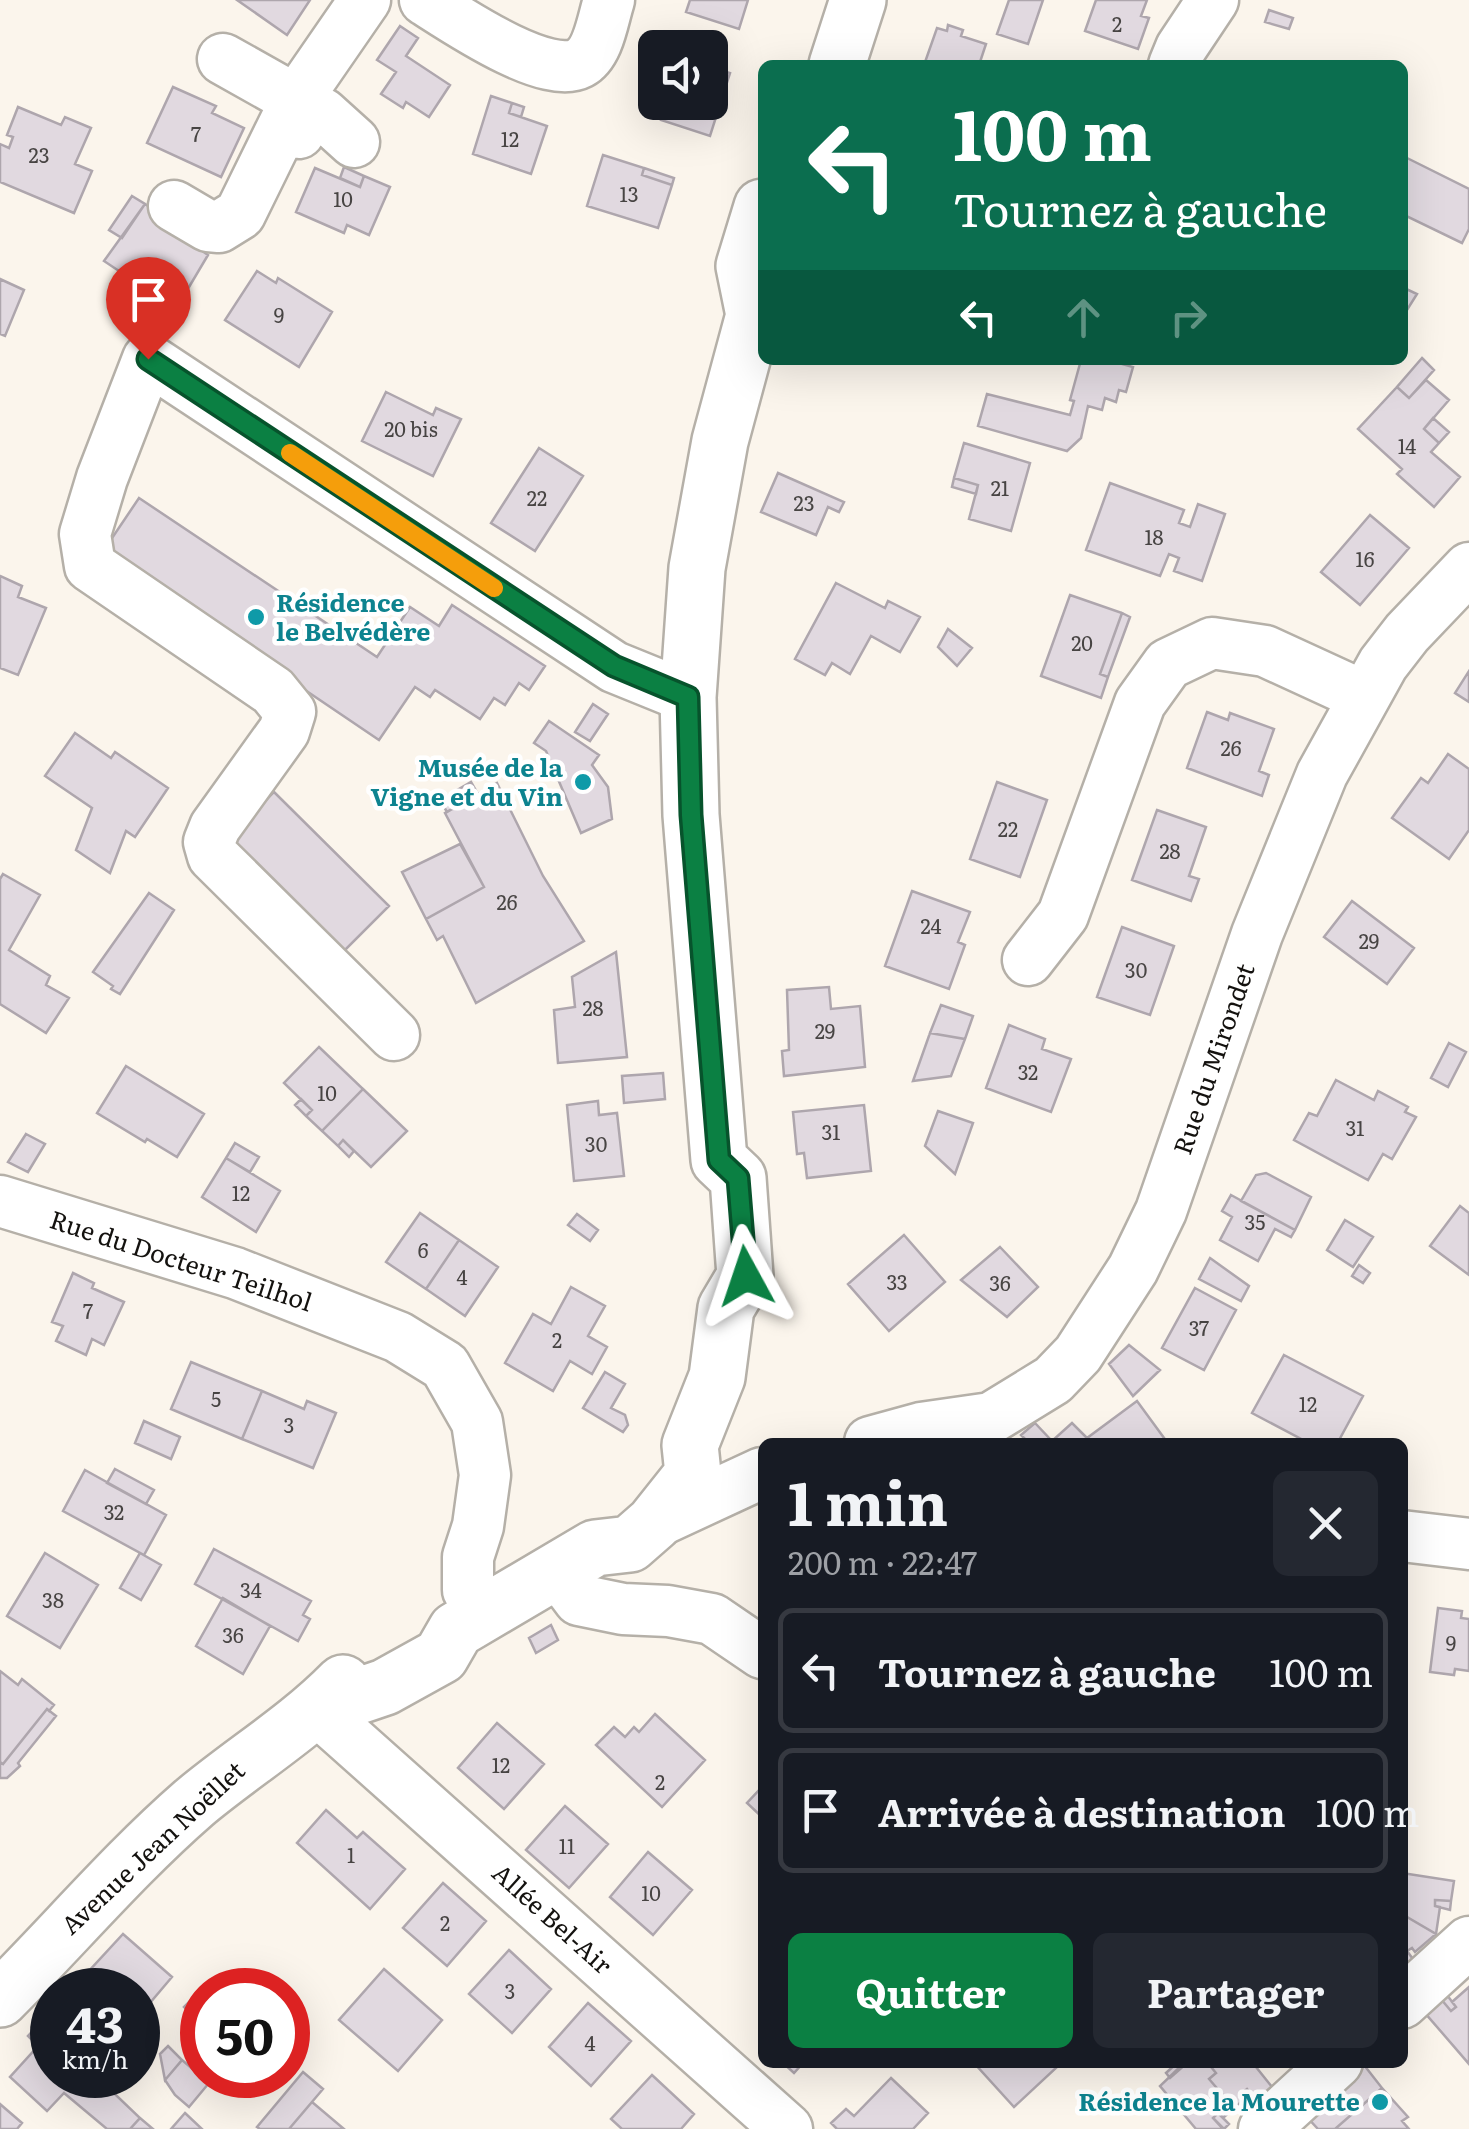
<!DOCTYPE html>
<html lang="fr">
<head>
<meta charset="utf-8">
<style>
  body { margin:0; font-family:Literata,serif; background:#242831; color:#f1f3f6; height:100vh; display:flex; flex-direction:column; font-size:38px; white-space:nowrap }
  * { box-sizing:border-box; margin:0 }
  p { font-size:32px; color:#9ea1a6 }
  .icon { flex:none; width:55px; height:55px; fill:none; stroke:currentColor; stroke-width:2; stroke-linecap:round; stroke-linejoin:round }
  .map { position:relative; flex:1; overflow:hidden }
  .details { position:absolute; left:758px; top:1438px; width:650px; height:630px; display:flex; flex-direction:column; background:#171b24; border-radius:15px; box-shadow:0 10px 40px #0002 }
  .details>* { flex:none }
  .hud { position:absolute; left:758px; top:60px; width:650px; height:305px; border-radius:15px; box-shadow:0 10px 40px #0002; background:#0b6e4f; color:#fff; overflow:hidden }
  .fabs { position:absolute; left:638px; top:30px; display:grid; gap:20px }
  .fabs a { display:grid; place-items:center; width:90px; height:90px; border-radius:15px; background:#171b24; box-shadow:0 10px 40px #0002; font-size:50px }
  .speed { position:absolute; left:30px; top:1968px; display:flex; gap:20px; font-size:50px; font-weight:700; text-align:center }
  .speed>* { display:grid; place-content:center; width:130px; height:130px; border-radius:50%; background:#171b24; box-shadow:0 10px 40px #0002; line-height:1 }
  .speed small { font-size:25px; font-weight:400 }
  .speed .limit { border:15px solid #d22; background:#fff; color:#111 }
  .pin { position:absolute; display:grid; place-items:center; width:85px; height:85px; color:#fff; margin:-102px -42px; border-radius:50% 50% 50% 0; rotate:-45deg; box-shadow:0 0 10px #0007 }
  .pin .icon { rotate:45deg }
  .me { position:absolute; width:110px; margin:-55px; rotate:355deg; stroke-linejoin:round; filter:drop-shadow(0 0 8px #0008) }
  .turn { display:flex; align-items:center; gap:35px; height:210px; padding:0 30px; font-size:45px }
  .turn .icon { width:130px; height:130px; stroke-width:2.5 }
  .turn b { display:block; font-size:70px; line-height:85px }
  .lanes { display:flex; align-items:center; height:95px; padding:0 30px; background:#0003; justify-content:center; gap:50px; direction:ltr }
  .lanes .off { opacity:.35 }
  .round { display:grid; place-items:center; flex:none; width:105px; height:105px; border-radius:15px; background:#242831 }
  .overview { display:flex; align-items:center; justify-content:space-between; height:170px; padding:0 30px }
  h1 { font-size:60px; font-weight:700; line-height:75px }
  .cta { display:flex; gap:20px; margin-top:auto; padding:20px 30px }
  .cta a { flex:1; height:115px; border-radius:15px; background:#0b8043; color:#fff; font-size:40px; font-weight:700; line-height:115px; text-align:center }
  .cta a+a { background:#242831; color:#f1f3f6 }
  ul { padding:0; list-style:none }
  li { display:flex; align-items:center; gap:30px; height:125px; margin:0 20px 15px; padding:0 10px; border:5px solid #363941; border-radius:15px }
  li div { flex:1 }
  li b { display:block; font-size:38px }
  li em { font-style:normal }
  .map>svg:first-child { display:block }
  .building { fill:#e1d9e0; stroke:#aea6ad; stroke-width:2.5 }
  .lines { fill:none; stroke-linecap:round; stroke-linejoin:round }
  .minor-casing { stroke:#b5b0a8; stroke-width:55 }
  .major-casing { stroke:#b5b0a8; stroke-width:60 }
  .minor { stroke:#fff; stroke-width:50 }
  .major { stroke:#fff; stroke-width:55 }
  .route-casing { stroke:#07532c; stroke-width:25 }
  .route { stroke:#0b8043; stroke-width:18 }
  .slow { stroke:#f59e0b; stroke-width:18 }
  .culture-dot { fill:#0f9aa8; stroke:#fff; stroke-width:4 }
  .labels { text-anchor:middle; stroke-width:9; stroke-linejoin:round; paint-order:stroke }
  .number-label { font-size:20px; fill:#474443 }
  .culture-label { font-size:25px; font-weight:bold; fill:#0d838f; stroke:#fff; text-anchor:end }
  .street-label { font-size:25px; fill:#14120f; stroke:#fff }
</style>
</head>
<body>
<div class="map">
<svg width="1469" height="2129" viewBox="0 0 1469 2129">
  <rect width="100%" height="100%" fill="#fbf5ec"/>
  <path class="building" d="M237,0H310L287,35Z
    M690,0H748L739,29L686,12Z
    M1009,0H1043L1028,44L997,34Z
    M1096,0H1147L1141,16L1149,18L1138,49L1085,31Z
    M1269,10L1293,18L1289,29L1265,22Z
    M948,25L963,30L961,36L986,44L979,65H924L937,28L947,31Z
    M400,26L418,38L406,56L450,85L429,117L406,102L403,108L381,94L396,72L377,60Z
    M710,67L730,73L710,136L661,120L667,102H710Z
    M173,87L216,106L212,113L244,128L221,177L147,143Z
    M491,96L512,103L509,113L547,126L531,174L473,154Z
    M512,103L524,107L521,117L509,113Z
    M18,107L61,125L65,117L91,128L75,164L92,171L74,213L0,182V144L9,148L13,137L7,135Z
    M603,155L644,168L642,175L672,185L658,228L587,206Z
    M1403,156L1469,189V229L1462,243L1402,214Z
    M344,167L364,176L360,187L340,178Z
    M315,168L360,187L364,176L390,187L369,235L347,225L344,233L296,212Z
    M644,168L674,178L672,185L642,175Z
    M132,196L145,204L122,238L109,230Z
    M145,204L192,235L188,241L208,255L176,309L104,261Z
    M257,271L276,283L278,278L332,312L299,367L225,320Z
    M0,279L24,290L5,336L0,334Z
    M1402,287L1417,294L1402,318Z
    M1422,358L1434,370L1409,398L1397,387Z
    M1081,360H1108L1133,367L1126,392L1119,390L1116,402L1105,398L1102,410L1088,406L1081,438L1067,451L978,426L987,394L1070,415L1074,401L1070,400Z
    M1426,380L1449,400L1424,429L1439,443L1431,452L1460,477L1434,507L1397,474L1402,469L1358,429L1397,387L1409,398Z
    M386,392L433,415L436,408L461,419L433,476L362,441Z
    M1433,418L1449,432L1439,443L1424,429Z
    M964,443L1030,463L1011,531L969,519L978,485L954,478Z
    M539,448L583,476L535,551L491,523Z
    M778,473L844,502L839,512L828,507L816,535L761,512Z
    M954,478L978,485L976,494L952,487Z
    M1110,483L1184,510L1179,523L1190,527L1198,504L1225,514L1202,581L1174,571L1179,558L1169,554L1160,576L1086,550Z
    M139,498L377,657L410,607L439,626L452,605L545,666L529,690L519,683L505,705L494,698L480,719L435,690L430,697L415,687L379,740L102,553Z
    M1370,515L1409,548L1360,605L1321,572Z
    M0,576L22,586L18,597L46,608L18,675L0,668Z
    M836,583L885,608L888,601L920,617L900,652L871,636L850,674L832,663L825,675L795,659Z
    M1070,595L1122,613L1100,674L1108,677L1101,698L1041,676Z
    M1122,613L1130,617L1108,677L1100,674Z
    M948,629L972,648L957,666L938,647Z
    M1469,671V702L1455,693Z
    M593,704L608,714L590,741L575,732Z
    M1207,712L1228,720L1230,713L1274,729L1259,771L1269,775L1262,796L1187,768Z
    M549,721L599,755L592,765L608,787L612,819L581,833L546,751L534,743Z
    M75,733L111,758L115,752L168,788L135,837L126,831L110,873L76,850L92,808L45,776Z
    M1448,754L1469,769V830L1449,859L1392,818L1421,778L1428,783Z
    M471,782L478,794L447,812L440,800Z
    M997,782L1047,800L1020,877L970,859Z
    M497,783L543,876L584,941L476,1003L443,936L437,940L426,919L484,887L445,813Z
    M274,792L389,906L342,953L227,840Z
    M1157,810L1206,827L1189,876L1199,879L1191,901L1132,880Z
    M460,844L484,887L426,919L402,872Z
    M3,874L40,895L9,950L50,976L46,985L69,998L46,1033L0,1004V879Z
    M912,891L970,912L958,942L965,945L949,989L885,966Z
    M149,893L174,910L120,994L111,989L113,986L93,972Z
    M1352,901L1414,948L1387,984L1324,937Z
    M1122,927L1174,946L1150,1015L1097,997Z
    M616,952L627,1057L558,1063L554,1010L575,1007L572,977Z
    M829,987L831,1009L860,1006L865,1067L784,1076L782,1051L789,1050L787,990Z
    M941,1005L973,1016L965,1039L930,1033Z
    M1009,1025L1045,1039L1042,1049L1071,1059L1051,1112L986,1088Z
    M930,1033L965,1039L951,1076L913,1081Z
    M1449,1043L1466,1052L1448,1087L1431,1078Z
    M319,1047L363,1089L322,1131L306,1116L312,1110L284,1083Z
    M126,1066L204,1114L177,1157L147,1139L145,1142L97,1113Z
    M663,1073L665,1099L624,1103L622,1076Z
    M1336,1080L1374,1100L1378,1091L1408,1107L1405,1112L1416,1117L1392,1159L1383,1154L1368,1180L1294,1140L1309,1113L1317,1116Z
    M363,1089L407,1131L371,1167L343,1140L338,1146L322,1131Z
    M301,1099L312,1110L306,1116L295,1105Z
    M598,1101L599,1115L617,1113L624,1176L574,1181L567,1105Z
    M864,1105L871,1171L807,1178L804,1153L797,1154L793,1112Z
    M938,1111L973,1123L955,1174L925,1146Z
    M26,1134L45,1144L28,1172L8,1162Z
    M343,1140L354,1151L349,1157L338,1146Z
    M235,1143L259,1157L250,1172L226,1158Z
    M226,1158L280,1191L256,1232L202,1197Z
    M1266,1173L1311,1197L1295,1230L1241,1201L1256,1175Z
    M1231,1195L1295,1230L1291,1237L1275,1229L1258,1261L1220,1240L1232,1217L1222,1211Z
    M1460,1206L1469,1213V1275L1430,1246Z
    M420,1213L459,1240L426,1289L386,1262Z
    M577,1214L598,1230L590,1241L568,1225Z
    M1345,1220L1373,1237L1353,1267L1327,1250Z
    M904,1235L945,1282L889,1331L848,1284Z
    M459,1240L498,1267L465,1316L426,1289Z
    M1000,1247L1038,1287L1007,1317L961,1280Z
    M1210,1258L1249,1286L1241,1301L1199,1279Z
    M1359,1265L1370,1273L1363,1283L1352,1276Z
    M73,1273L94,1283L92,1288L124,1302L104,1345L92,1339L86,1355L56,1341L63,1326L52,1322Z
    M571,1287L605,1306L588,1336L607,1347L592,1374L570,1361L553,1391L505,1363L533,1314L551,1324Z
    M1195,1288L1236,1310L1204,1370L1162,1348Z
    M1129,1345L1160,1370L1133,1396L1109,1364Z
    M1284,1355L1363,1396L1338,1442H1307L1252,1413Z
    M191,1362L262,1391L242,1439L171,1409Z
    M605,1372L625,1384L611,1408L625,1415L628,1425L623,1432L583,1408Z
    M262,1391L304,1409L307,1401L336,1413L313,1468L242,1439Z
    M1137,1401L1167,1442L1052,1441L1072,1423L1087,1438Z
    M144,1421L180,1437L171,1459L135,1443Z
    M1035,1423L1052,1441L1054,1442H1028L1021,1435Z
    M115,1469L154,1490L146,1504L107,1483Z
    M85,1470L166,1515L144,1555L63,1511Z
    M214,1549L311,1601L303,1615L310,1619L298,1641L195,1584Z
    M45,1553L98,1585L60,1648L7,1616Z
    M140,1553L161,1565L141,1600L120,1588Z
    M223,1598L270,1626L243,1674L196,1646Z
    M1438,1608L1462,1611L1461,1618L1469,1619V1671L1455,1669L1454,1675L1430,1672Z
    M551,1625L558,1640L536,1653L529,1638Z
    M0,1671L18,1685L22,1679L54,1705L49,1711L47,1709L3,1764L0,1762Z
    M47,1709L56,1716L18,1763L20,1766L7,1778H0V1762L3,1764Z
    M655,1714L705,1760L662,1807L596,1745L614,1727L625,1737L634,1727L639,1732Z
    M497,1723L544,1764L504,1809L458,1768Z
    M762,1787V1817L747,1803Z
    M565,1806L608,1844L569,1888L526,1850Z
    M326,1810L357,1838L363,1832L405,1869L370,1909L297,1843Z
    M648,1852L692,1890L653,1935L610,1897Z
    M1402,1873L1454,1881L1451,1901L1435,1900V1906L1440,1907L1436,1934L1402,1914Z
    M443,1883L486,1921L447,1966L403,1928Z
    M1435,1900L1451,1901L1450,1910L1435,1906Z
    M1402,1914L1436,1934L1415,1952L1412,1948L1407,1951L1416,1963L1402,1975Z
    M123,1934L172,1977L138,2017V1990H107L88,1972Z
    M509,1950L551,1989L512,2033L469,1994Z
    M384,1969L442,2020L398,2071L339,2020Z
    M88,1972L107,1990H71Z
    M205,1986L209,1990H202V2024L184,2007Z
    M1469,1987V2064L1425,2013L1441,1999L1451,2011L1456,2007L1452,2002Z
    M1447,1995L1456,2007L1451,2011L1441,1999Z
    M588,2003L631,2041L591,2086L549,2047Z
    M52,2009V2035L40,2023Z
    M40,2023L52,2035V2075H95L140,2118L130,2129H107L64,2093L47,2111L10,2077L38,2046L28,2036Z
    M168,2046L182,2060L165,2080L160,2054Z
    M182,2060L209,2083L189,2107L175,2095L165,2080Z
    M782,2062H804L794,2073Z
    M977,2062H1051L1056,2068L1014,2107L975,2064Z
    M1178,2062L1186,2064L1170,2078L1166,2073Z
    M1185,2062H1207L1216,2073L1209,2079L1234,2108L1223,2118L1218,2113L1213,2118L1223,2129H1196L1160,2086Z
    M1207,2062H1252L1272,2087L1257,2101L1247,2089L1242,2093L1246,2098L1234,2108L1209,2079L1216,2073Z
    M1364,2065L1382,2088L1335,2129H1318L1306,2116Z
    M303,2072L323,2089L289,2129H260L257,2127Z
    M652,2075L694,2114L681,2129H622L611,2119Z
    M891,2078L928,2113L913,2129H837L831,2123L846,2109L854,2116Z
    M1382,2088L1408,2117L1402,2121L1409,2129H1335Z
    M1247,2089L1257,2101L1250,2106L1242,2093Z
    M312,2102L344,2129H289Z
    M0,2104L22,2123L17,2129H0Z
    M185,2113L202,2129H171Z
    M1218,2113L1229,2124L1224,2129L1213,2118Z
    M140,2118L153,2129H130Z"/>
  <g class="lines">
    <g class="minor-casing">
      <path id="minor" d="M425,0C455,19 546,81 580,63C599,53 603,18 609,0
        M223,59L296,100L299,133
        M1174,65L1181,48L1213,0
        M296,100L365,0
        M174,206L208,226L219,227L240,214L296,100L323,114L354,142
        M1028,960L1063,915L1140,703L1168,664L1212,643L1265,651L1363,696
        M394,1035L213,856L209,842L215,827L284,731L290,712L273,691L90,566L85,534L102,478L148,359L614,667L688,697
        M0,1201L235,1273L398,1337L445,1366L477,1422L485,1475L478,1526L468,1557V1590L488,1613
        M870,1442L921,1428L991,1418L1053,1380L1078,1354L1133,1269L1161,1211L1257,934L1322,774L1383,664L1407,633L1469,568
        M654,1523L762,1473
        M1402,1536L1469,1544
        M558,1572L579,1600L623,1609L668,1611L712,1619L762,1653
        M317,1710L787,2129
        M1402,2003L1469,1942
        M1264,2129L1337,2062"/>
    </g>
    <g class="major-casing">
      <path id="major" d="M837,65L858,0
        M754,315L744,266L762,207
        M317,1710L385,1687L441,1656L456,1630L595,1548L630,1544L654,1523L693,1474L690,1445L717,1377L726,1308L745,1276L738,1178L719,1160L691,815L688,697L697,568L720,441L754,315L762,304
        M0,1999C65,1934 125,1863 194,1803C243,1762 298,1729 343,1683"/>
    </g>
    <use href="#minor" class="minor"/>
    <use href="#major" class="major"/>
  </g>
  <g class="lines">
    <g class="route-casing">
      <path id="route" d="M148,359L614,666L688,697L691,815L719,1160L738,1178L746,1276"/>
    </g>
    <use href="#route" class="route"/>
    <path class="slow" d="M290,453L494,588"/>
  </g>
  <g class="culture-dot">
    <circle cx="256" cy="617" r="10"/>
    <circle cx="583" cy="782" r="10"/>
    <circle cx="1380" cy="2102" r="10"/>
  </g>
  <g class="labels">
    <g class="number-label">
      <text x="1117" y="32">2</text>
      <text x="196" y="142">7</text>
      <text x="510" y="147">12</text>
      <text x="39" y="163">23</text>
      <text x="629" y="202">13</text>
      <text x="343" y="207">10</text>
      <text x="279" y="323">9</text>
      <text x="411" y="437">20 bis</text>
      <text x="1407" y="454">14</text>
      <text x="1000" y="496">21</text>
      <text x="537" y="506">22</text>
      <text x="804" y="511">23</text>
      <text x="1154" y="545">18</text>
      <text x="1365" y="567">16</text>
      <text x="1082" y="651">20</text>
      <text x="1231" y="756">26</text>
      <text x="1008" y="837">22</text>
      <text x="1170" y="859">28</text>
      <text x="507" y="910">26</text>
      <text x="931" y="934">24</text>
      <text x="1369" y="949">29</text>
      <text x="1136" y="978">30</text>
      <text x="593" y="1016">28</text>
      <text x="825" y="1039">29</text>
      <text x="1028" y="1080">32</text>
      <text x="327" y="1101">10</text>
      <text x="1355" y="1136">31</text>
      <text x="831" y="1140">31</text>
      <text x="596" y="1152">30</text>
      <text x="241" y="1201">12</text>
      <text x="1255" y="1230">35</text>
      <text x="423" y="1258">6</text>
      <text x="462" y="1285">4</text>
      <text x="897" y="1290">33</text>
      <text x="1000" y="1291">36</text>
      <text x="88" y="1319">7</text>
      <text x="1199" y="1336">37</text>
      <text x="557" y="1348">2</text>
      <text x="216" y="1407">5</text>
      <text x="1308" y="1412">12</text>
      <text x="289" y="1433">3</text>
      <text x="114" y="1520">32</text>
      <text x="251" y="1598">34</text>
      <text x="53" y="1608">38</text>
      <text x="233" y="1643">36</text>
      <text x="1451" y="1651">9</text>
      <text x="501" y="1773">12</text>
      <text x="660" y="1790">2</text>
      <text x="567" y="1854">11</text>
      <text x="351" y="1863">1</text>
      <text x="651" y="1901">10</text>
      <text x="445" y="1931">2</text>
      <text x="510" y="1999">3</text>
      <text x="590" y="2051">4</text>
    </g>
    <g class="culture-label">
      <text x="276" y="612" text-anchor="start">Résidence<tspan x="276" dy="29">le Belvédère</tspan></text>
      <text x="563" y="777">Musée de la<tspan x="563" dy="29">Vigne et du Vin</tspan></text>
      <text x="1360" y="2111">Résidence la Mourette</text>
    </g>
    <g class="street-label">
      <text transform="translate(1214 1059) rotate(-71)" y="9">Rue du Mirondet</text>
      <text transform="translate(181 1261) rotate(18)" y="9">Rue du Docteur Teilhol</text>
      <text transform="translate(153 1848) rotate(-43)" y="9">Avenue Jean Noëllet</text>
      <text transform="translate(552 1919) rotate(42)" y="9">Allée Bel-Air</text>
    </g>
  </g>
</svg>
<div class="fabs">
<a><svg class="icon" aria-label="sound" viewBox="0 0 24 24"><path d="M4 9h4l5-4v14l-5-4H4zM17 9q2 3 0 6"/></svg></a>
</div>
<div class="speed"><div>43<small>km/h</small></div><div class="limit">50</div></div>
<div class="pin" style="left:148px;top:359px;background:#d93025"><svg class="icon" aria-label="arrive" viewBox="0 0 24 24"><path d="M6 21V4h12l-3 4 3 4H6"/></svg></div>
<svg class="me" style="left:746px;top:1276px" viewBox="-20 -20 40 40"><path d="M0-17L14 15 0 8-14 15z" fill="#0b8043" stroke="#fff" stroke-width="4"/></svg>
<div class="hud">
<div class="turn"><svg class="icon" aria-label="left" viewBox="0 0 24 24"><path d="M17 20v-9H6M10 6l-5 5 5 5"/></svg><div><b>100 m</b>Tournez à gauche</div></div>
<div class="lanes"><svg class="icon" aria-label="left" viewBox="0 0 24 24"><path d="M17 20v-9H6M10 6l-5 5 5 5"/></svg><svg class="icon off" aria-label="ahead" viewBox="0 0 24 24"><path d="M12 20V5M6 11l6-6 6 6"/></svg><svg class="icon off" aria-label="right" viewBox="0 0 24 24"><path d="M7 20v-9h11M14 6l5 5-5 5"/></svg></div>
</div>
<section class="details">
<div class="overview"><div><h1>1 min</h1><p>200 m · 22:47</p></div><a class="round"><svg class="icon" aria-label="close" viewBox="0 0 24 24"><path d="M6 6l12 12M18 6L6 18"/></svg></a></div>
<ul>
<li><svg class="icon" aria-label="left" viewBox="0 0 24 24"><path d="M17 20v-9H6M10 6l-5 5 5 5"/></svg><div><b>Tournez à gauche</b></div><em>100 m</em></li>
<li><svg class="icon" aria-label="arrive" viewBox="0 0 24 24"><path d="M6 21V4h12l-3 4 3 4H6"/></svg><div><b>Arrivée à destination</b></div><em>100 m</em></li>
</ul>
<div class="cta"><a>Quitter</a><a>Partager</a></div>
</section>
</div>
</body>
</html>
